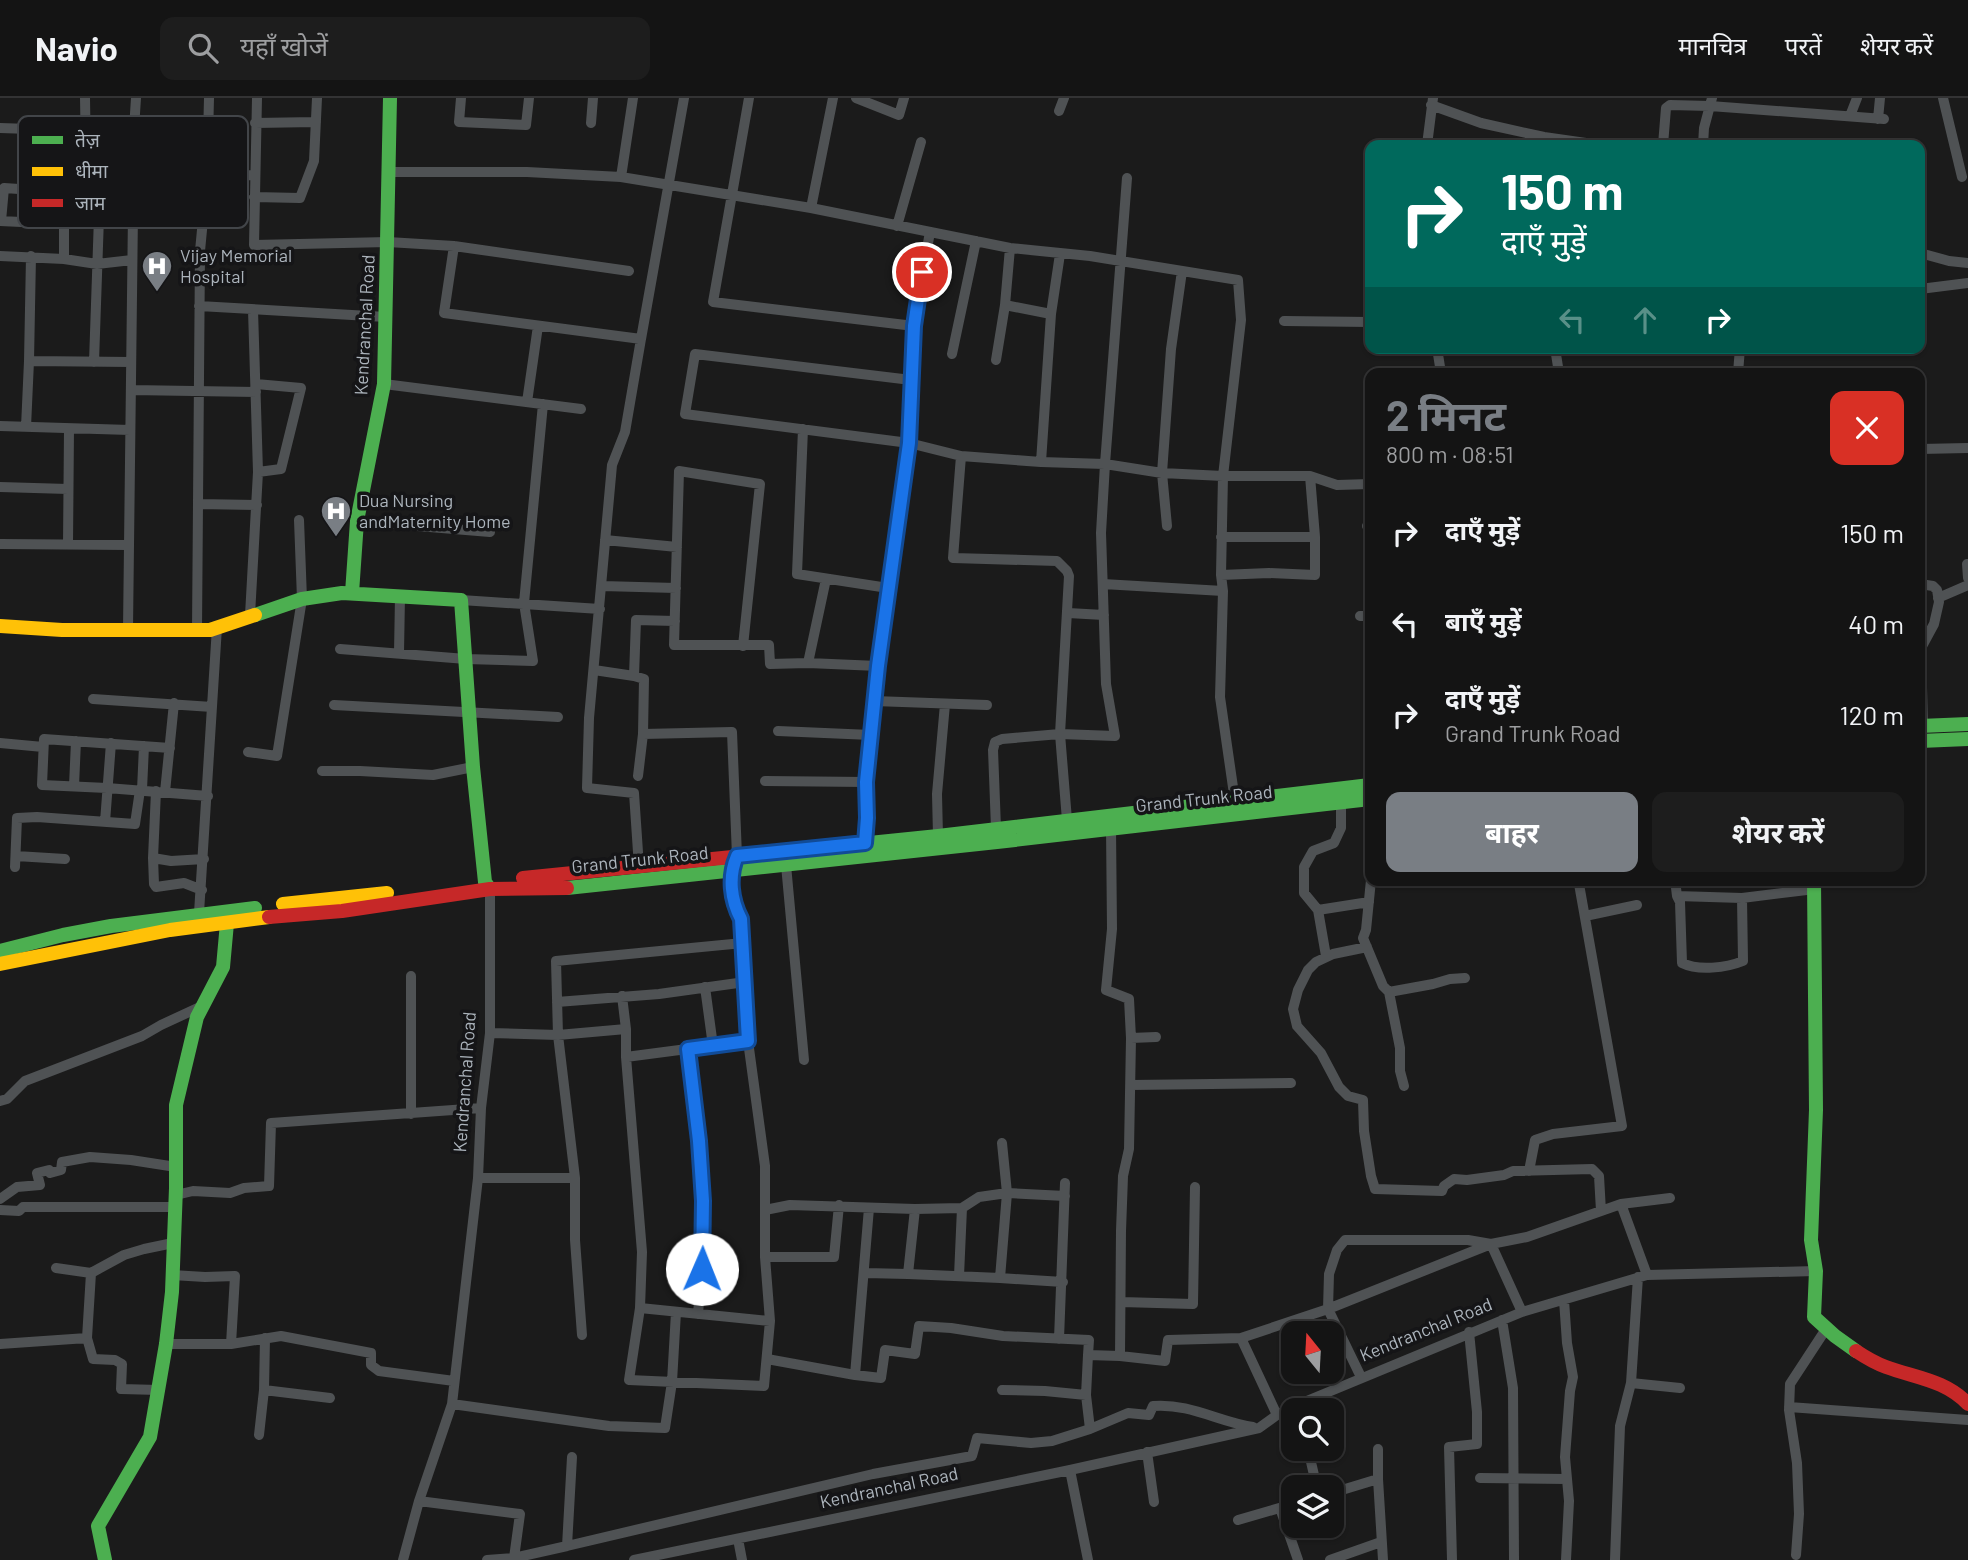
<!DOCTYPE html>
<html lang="hi">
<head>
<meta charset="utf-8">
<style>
  body { margin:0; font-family:Barlow,"Noto Sans Devanagari",sans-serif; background:#1d1d1d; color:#f1f3f6; height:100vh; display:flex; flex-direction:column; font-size:26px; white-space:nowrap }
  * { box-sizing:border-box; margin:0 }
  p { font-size:23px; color:#9d9ea0 }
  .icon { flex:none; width:38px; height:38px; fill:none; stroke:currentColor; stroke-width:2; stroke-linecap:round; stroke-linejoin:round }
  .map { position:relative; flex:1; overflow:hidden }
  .drawer { position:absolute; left:1365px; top:270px; width:560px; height:518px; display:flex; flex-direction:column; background:#141414; border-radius:14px; box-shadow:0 2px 5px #0004,0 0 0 2px #333334 }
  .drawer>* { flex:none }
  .guide { position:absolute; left:1365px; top:42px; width:560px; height:214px; border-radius:14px; box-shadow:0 2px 5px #0004,0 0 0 2px #333334; background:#00695c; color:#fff; overflow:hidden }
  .needle { width:46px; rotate:342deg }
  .tools { position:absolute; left:1281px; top:1223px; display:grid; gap:14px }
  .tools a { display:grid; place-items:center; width:63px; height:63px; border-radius:14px; background:#141414; box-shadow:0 2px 5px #0004,0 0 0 2px #333334; font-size:35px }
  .pin { position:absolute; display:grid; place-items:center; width:60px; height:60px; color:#fff; margin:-30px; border:4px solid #fff; border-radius:50%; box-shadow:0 2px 7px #0007 }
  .me { position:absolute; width:77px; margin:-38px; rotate:1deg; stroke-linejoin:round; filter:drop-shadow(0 0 5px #0008) }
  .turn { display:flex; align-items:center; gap:24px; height:147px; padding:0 21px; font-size:32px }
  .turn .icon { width:91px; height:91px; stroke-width:2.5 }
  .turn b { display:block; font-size:49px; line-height:60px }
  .lanes { display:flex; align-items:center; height:66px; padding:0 21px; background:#0003; justify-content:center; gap:35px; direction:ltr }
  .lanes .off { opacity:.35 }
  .round { display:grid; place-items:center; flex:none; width:74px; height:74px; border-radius:14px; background:#1d1d1d }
  .headline { display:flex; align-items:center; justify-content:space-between; height:119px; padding:0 21px }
  h1 { font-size:42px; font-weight:700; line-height:52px; color:#797e84 }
  .primary-button { display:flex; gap:14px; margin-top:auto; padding:14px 21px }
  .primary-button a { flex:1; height:80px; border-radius:14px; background:#797e84; color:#fff; font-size:28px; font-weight:700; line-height:80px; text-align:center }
  .primary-button a+a { background:#1d1d1d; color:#f1f3f6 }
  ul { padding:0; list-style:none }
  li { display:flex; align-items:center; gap:21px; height:91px; padding:0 21px }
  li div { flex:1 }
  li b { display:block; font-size:26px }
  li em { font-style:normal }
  header { display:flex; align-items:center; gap:42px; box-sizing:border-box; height:98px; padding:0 35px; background:#141414; border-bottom:2px solid #333334 }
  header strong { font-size:33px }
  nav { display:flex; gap:38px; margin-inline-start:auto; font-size:24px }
  .search { width:490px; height:63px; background:#1d1d1d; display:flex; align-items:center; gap:18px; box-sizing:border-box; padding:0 24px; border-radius:14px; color:#9d9ea0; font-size:26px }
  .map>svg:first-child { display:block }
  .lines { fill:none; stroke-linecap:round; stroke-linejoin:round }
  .street { stroke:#4f5254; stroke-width:10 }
  .fast { stroke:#4caf50; stroke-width:14 }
  .slow { stroke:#ffc107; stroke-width:14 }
  .jam { stroke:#c62828; stroke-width:14 }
  .route-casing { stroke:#114b97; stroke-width:18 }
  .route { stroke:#1a73e8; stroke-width:12 }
  .labels { text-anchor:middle; stroke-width:7; stroke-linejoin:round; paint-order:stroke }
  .poi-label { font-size:18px; fill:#acb4bc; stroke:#151517; text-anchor:start }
  .street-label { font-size:18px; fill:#acb4bc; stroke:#151517 }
  .key { fill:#151517; stroke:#424549; stroke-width:2 }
  .key-label { font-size:19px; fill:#acb4bc }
</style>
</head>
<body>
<header>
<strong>Navio</strong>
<div class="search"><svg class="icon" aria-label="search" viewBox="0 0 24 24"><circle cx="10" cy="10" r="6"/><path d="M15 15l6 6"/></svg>यहाँ खोजें</div>
<nav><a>मानचित्र</a><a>परतें</a><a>शेयर करें</a></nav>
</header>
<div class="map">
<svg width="1968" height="1462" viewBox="0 0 1968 1462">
  <rect width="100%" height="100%" fill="#1b1b1b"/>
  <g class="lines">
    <path class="street" d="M85,0L86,60L134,61
      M257,0L254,147L388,144L454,148L629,173
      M461,0L459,24L526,27L529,0
      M749,0L713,204L914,228
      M856,0L899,17L904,0
      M1943,0L1962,79
      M1431,7L1481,25L1544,39L1600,47
      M1059,13L1064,0
      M1850,18L1857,0
      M1878,21L1880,0
      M255,25L316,24
      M591,25L593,0
      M0,30L30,31
      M108,30L134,31
      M1427,47L1433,0
      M1663,47L1666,10L1670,7L1710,8L1884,21
      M1703,47L1704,30L1712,0
      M389,74H527L621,79L811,110L1010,150L1090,158L1238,182L1241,222L1223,378L1221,477L1223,493L1220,599L1235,703
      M207,79L255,77
      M621,79L633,0
      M254,99L300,100L314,63L317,0
      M811,110L833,0
      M0,123L64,126
      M1,123L4,90L64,94H101
      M897,128L921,44
      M454,148L444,215L641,241L625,334L612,367L589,620L587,690L634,695L639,769
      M1920,155L1949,163L1968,165
      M0,158L64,161L97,166L132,162
      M64,161V94
      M1920,191L1968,185
      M1005,207L1051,216
      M199,208L386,219
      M1284,223L1370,224
      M641,241L684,0
      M1437,250L1441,275
      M1555,250L1559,275
      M952,256L976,143
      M996,262L1005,207L1010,150
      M29,263L131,264
      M94,264L101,61
      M1738,275L1740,250
      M911,282L695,256L685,316L909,345L961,358L1041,364L1105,366L1162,375L1223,378H1310L1337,387L1370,386
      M256,286L301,290L281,371L258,374
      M384,286L581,311
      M131,292L256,294
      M527,304L538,228
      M0,328L130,332
      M26,329L29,263L31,158
      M803,331L797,476L888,490
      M1920,351L1968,350
      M961,358L953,460L1057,463L1067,473L1069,478L1060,636L1067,722
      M1041,364L1051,216L1060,156
      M0,389L68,391
      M198,406L257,407
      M357,423L490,434
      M1167,428L1162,375L1171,251L1182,173
      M1367,428H1370
      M1221,439H1315
      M605,442L677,449
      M0,446L129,447
      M68,447L69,331
      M1967,466L1968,480
      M1221,477L1269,475L1315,477V439L1310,378
      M1103,486L1223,493
      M1920,486L1933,488L1937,492L1939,504L1934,526L1921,550L1923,628
      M602,488L676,490
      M1938,500L1968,487
      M461,502L600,511
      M1068,515L1104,517
      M250,517L258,374L253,212
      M1360,518H1370
      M128,531L134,31L136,0
      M197,532L200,153L207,79L209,0
      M743,548L760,386L679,373L674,547H769L770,566L808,565L878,568
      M340,551L466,561L533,563L524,505L543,306
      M399,555L400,498
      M808,565L826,481
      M594,572L634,578
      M93,601L212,609
      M874,603L987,607
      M334,607L558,619
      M778,633L871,637
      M0,645L43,649
      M170,650L44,641L42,687L107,690L208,698
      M248,654L277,658L302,501L299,422
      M322,673H360L433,677L473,669
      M638,678L643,636
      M765,683L866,684L878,568L909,345L916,211L930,134
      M74,688L76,643
      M142,692L144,648
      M156,693L153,760L154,786L156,789L184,785L202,792
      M165,694L174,605
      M105,724L111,645
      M996,730L993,652L995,644L1002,641L1060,636L1115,638L1106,586L1101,435L1105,366L1127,80
      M1111,730L1112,831L1106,892L1129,901L1131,940
      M938,738L937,696L945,606
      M865,745L867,720L866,684
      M16,758L65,761
      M153,760L171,763L204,761
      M786,767L804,962
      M15,769L17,720L37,719L135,726L140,692
      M1371,782L1366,832L1363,840L1383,888L1389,894L1400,950V973L1404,988
      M1675,782L1677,798L1680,804L1682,865C1698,873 1726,870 1743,863L1742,800L1815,791
      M1677,798L1742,800
      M1318,812L1369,804
      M199,815L217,529
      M1585,818L1637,807
      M1367,849L1333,856L1316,864L1308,872L1298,892L1293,911L1297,928L1321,955L1339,989L1348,998L1363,1002L1364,1033L1371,1078L1375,1091L1442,1093L1444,1088L1454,1081L1467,1082L1504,1077L1513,1073L1592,1071L1599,1078L1601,1113
      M1326,858L1318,812L1304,795V769L1313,753L1334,745L1341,730V701
      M411,878V1016
      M705,889L713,948
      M1389,894L1433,886L1450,881L1465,880
      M622,898L626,931V959L642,1154L640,1210L629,1282L764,1288L770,1223L765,1159V1068L748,943L742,821C731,802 728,779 737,758L732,634L643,636L644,581L634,578L636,522L675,523
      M557,904L659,896L745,884
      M490,935L558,937L626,931
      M688,952C694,1002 701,1052 703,1102C705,1140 701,1178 698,1216
      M626,959L748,943
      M1131,987L1291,985
      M0,1003L7,1001L25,983L142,938L161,927L202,908
      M1002,1045L1007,1095L1000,1180L1063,1184
      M1529,1073L1535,1042L1553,1036L1622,1028L1579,786L1597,782
      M478,1080H575
      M176,1097L193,1093L230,1095L244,1090L269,1088L271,1025L481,1010
      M0,1101L17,1089L40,1087L37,1075L49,1072L50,1075L61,1072L62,1064L90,1059L131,1062L176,1069
      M1621,1106L1647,1177
      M0,1112L19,1113L23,1109H175
      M765,1112L790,1107L915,1111L962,1110L979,1099L1007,1095L1065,1098
      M765,1159H834L839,1107
      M56,1170L91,1175L124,1157L144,1151L173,1145
      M91,1175L87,1240L93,1261L115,1262L122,1266L121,1291L159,1292
      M865,1175L908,1176L915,1111
      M908,1176L1000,1180
      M172,1177L205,1179L235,1178L231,1246
      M959,1178L962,1110
      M1564,1202L1567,1245L1573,1279L1570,1293L1565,1359L1569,1403L1566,1462
      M1121,1204L1193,1206L1195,1089
      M640,1210L770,1223
      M1502,1222L1513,1290L1514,1462
      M582,1237L575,1142V1080L558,937L556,863L743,845
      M1241,1240L1277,1317
      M1059,1241L1065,1085
      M0,1246L87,1240
      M166,1246H231L281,1238L371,1255V1267L379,1273L454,1283
      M1088,1257L1086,1297L1090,1331
      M1120,1258L1121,1133L1123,1078L1129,1051L1131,940L1156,939
      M767,1261L855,1277L869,1110
      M855,1277L881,1280L885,1252L915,1256L919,1228L951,1230L1003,1238L1089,1242L1088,1257L1120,1258L1165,1263L1168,1242L1241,1240L1328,1211L1491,1146L1527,1139L1621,1106L1670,1100
      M1361,1279L1328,1211L1329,1176L1337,1152L1345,1142H1468L1491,1146L1522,1214
      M1631,1285L1680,1290
      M264,1292L330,1300
      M1002,1292L1045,1293L1086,1297
      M452,1306L609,1328L665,1330L672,1284L676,1214
      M1789,1309L1968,1322
      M259,1337L264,1292L265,1240
      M1308,1351L1317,1390
      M1378,1351V1381
      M1147,1354L1154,1404
      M1070,1372L1088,1462
      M1480,1380L1567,1381
      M1332,1395L1378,1381L1383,1462
      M419,1403L520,1416L514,1460
      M1280,1410L1298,1462
      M1238,1422L1293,1406
      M738,1441L742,1462
      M567,1448L873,1376L972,1358L977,1340L1031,1345L1052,1343L1090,1331L1128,1315L1149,1317L1153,1308C1190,1305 1219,1324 1253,1329
      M1796,1457L1799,1416L1797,1365L1789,1312L1790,1286L1826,1231
      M403,1462L419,1403L452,1306L478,1080L481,1010L490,935V791
      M487,1462L514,1460L567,1448L572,1359
      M634,1462L1070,1372L1259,1330L1277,1317L1297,1307L1522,1214L1647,1177L1816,1173
      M1330,1462L1381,1444
      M1452,1462L1449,1349L1477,1346V1314L1469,1234
      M1615,1462L1620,1328L1631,1285L1638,1179"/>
    <path class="fast" d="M352,495L357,423L384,286L390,0
      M255,517L302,501L342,495L461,502L473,669L485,784L490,791
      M1920,628L1968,626
      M1920,643L1968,641
      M791,753L938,738L1370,687
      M1814,782L1816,1012L1811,1142L1816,1173L1814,1219L1835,1238L1856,1253
      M567,790L997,744L1370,701
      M0,853L63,837L111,828L255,810
      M105,1462L98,1428L150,1339L166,1246L172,1194L176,1090V1007L197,919L223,869L227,825"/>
    <path class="slow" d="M0,528L62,532H210L255,517
      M283,806L387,795
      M0,866L170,832L269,819"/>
    <path class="jam" d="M523,780L791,753
      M269,819L342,813L490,791L567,790
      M1856,1253C1865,1259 1875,1265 1886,1269C1916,1280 1945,1282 1968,1306"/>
  </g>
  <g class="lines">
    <g class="route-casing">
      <path id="route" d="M702,1171L703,1103L699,1043L688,951L748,943L741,821C731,802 728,779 737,758L865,745L867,720L866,684L878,568L909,345L914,228L922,174"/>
    </g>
    <use href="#route" class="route"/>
  </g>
  <defs>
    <g id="hospital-pin" transform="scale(1.575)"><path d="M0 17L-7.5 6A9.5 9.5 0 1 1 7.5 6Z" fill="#797e84" stroke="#151517"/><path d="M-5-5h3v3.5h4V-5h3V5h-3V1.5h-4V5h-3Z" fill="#fff"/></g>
  </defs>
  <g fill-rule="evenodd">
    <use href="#hospital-pin" x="157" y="168"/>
    <use href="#hospital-pin" x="336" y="413"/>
  </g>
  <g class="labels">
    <g class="poi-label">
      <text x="180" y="164">Vijay Memorial<tspan x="180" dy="21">Hospital</tspan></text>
      <text x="359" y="409">Dua Nursing<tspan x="359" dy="21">andMaternity Home</tspan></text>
    </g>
    <g class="street-label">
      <text transform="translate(365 227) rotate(-87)" y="6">Kendranchal Road</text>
      <text transform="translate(1204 701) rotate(-6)" y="6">Grand Trunk Road</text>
      <text transform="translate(640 762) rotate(-6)" y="6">Grand Trunk Road</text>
      <text transform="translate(465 984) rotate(-86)" y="6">Kendranchal Road</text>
      <text transform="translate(1426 1232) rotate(-22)" y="6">Kendranchal Road</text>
      <text transform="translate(889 1390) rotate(-12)" y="6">Kendranchal Road</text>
    </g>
  </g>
  <rect x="18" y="18" width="230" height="112" rx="10" class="key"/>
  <rect x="32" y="38" width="31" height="8" fill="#4caf50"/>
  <rect x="32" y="69" width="31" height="9" fill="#ffc107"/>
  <rect x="32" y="101" width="31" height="8" fill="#c62828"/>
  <g class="key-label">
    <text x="75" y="49">तेज़</text>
    <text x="75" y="80">धीमा</text>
    <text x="75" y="112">जाम</text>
  </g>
</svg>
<div class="tools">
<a><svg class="needle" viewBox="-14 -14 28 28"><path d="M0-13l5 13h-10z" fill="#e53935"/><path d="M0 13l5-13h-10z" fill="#9d9ea0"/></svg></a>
<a><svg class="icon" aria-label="search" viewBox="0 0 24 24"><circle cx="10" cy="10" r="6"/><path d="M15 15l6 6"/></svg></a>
<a><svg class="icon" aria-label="layers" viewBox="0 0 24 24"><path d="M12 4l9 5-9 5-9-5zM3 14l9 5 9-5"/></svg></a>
</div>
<div class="pin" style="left:922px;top:174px;background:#d93025"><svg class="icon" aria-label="arrive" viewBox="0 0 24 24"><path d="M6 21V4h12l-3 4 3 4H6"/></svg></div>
<svg class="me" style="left:702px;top:1171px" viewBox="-20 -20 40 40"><circle r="19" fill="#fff"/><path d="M0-13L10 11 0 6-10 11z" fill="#1a73e8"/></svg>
<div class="guide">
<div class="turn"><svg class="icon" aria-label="right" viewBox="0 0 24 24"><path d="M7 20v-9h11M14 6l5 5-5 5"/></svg><div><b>150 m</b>दाएँ मुड़ें</div></div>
<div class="lanes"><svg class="icon off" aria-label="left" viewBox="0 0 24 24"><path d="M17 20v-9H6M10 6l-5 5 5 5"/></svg><svg class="icon off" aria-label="ahead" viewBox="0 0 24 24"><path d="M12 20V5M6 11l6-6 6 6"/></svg><svg class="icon" aria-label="right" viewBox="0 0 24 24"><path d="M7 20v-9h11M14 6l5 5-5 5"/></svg></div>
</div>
<section class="drawer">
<div class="headline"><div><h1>2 मिनट</h1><p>800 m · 08:51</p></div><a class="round" style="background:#d93025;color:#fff"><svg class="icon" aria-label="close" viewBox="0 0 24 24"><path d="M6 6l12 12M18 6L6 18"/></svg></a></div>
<ul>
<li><svg class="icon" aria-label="right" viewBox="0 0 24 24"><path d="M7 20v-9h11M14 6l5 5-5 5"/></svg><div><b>दाएँ मुड़ें</b></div><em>150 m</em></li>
<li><svg class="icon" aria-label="left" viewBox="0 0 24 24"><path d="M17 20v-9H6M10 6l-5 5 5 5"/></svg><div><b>बाएँ मुड़ें</b></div><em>40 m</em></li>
<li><svg class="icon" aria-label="right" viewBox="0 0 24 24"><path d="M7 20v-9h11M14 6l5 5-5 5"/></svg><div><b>दाएँ मुड़ें</b><p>Grand Trunk Road</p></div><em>120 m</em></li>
</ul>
<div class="primary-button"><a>बाहर</a><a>शेयर करें</a></div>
</section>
</div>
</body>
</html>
